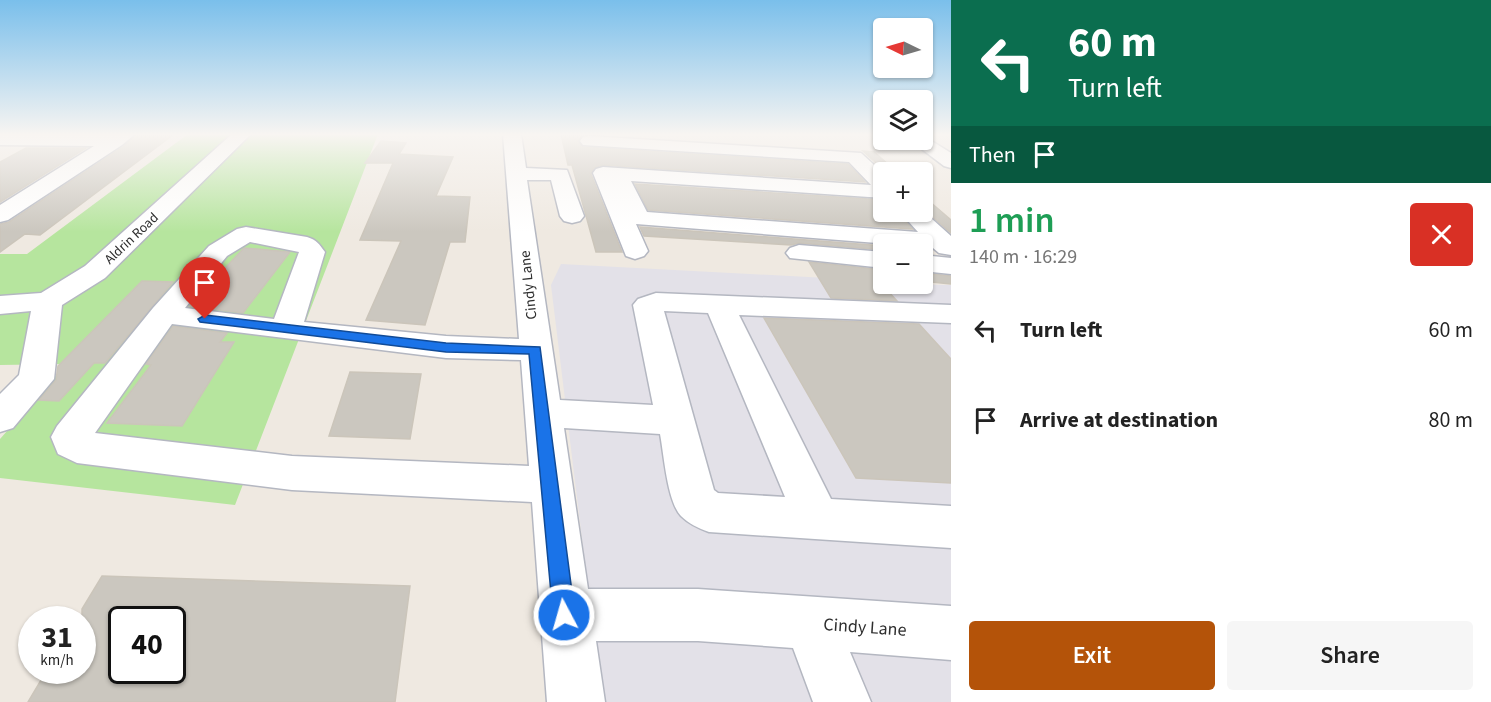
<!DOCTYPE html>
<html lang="en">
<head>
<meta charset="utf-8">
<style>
  body { margin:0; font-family:"Source Sans 3",sans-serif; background:#f6f6f6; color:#222; height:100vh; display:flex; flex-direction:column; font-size:22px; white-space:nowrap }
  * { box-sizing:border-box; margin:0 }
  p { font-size:20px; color:#767676 }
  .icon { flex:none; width:33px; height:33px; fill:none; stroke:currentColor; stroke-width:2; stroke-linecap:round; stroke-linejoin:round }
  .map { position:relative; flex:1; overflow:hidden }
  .sheet { display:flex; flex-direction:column; background:#fff; width:540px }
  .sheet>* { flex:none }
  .top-card { background:#0b6e4f; color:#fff; overflow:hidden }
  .needle { width:39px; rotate:275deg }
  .controls { position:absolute; left:873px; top:18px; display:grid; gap:12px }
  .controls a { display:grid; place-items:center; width:60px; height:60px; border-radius:6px; background:#fff; box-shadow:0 2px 4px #0004; font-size:30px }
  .speed { position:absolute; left:18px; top:606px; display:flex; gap:12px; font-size:30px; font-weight:700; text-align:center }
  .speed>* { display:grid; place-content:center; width:78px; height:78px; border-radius:50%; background:#fff; box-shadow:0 2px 4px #0004; line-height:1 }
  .speed small { font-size:15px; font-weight:400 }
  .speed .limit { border:3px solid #111; border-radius:9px; background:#fff; color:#111 }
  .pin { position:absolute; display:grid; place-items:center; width:51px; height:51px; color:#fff; margin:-62px -26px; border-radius:50% 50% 50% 0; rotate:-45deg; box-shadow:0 0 6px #0007 }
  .pin .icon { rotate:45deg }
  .me { position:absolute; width:66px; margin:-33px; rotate:354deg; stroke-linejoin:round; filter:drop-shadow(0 0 4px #0008) }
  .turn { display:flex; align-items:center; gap:21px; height:126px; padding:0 18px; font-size:27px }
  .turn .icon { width:78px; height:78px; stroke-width:2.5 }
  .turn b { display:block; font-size:42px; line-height:51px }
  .then { display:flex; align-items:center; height:57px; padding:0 18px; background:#0003; gap:12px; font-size:22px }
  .round { display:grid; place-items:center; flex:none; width:63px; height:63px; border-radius:6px; background:#f6f6f6 }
  .summary { display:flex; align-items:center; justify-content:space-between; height:102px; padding:0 18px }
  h1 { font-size:36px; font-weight:600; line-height:45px; color:#1e9e55 }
  .action { display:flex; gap:12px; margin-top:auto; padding:12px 18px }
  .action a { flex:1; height:69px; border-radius:6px; background:#b45309; color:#fff; font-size:24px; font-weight:600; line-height:69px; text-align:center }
  .action a+a { background:#f6f6f6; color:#222 }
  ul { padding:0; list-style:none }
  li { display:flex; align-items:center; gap:18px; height:90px; padding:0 18px }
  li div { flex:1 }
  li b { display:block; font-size:22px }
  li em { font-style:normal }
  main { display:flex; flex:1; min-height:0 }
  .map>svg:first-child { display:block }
  .industrial { fill:#e3e1e8 }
  .green { fill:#b6e59e }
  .building { fill:#cbc7bf; stroke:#cbc5ba; stroke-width:1.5; fill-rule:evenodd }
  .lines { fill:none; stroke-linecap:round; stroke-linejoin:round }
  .minor-casing { stroke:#b4b7c1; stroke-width:3 }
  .minor { fill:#fff; fill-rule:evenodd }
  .route { fill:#1a73e8; stroke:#114b97; stroke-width:1.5 }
  .labels { text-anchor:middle; stroke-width:4.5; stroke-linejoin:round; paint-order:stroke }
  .far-street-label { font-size:14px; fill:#2e2e2e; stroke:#fff }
  .street-label { font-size:15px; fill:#2e2e2e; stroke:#fff }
  .near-street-label { font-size:18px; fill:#2e2e2e; stroke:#fff }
</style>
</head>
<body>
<main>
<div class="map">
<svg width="951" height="702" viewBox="0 0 951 702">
  <rect width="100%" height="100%" fill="#efe9e1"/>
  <path class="industrial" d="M561,264L883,281L884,284L951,285V702H602L551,285Z"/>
  <path class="green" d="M188,134H378L235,505L0,478V439L66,364L0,365V254H27Z"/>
  <path class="building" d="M137,134H174L40,235L25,234L0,252V224L9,222L123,147Z
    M561,134H585L578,141L583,147L848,164L865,182L602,165L594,168L591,174L622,252H596L572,165H568Z
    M381,141L406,143L399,154L453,157L436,196L470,197L465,242H450L425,325L366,320L401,241L360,240L393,163H365Z
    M26,148H86L0,202V162Z
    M863,151L874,152L897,172H886Z
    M635,184L884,200V212H898L913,229L648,210Z
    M922,195L951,220V233L922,208Z
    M640,227L884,246V250L799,243L791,245L644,236Z
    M244,248L290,252L243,313L189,306L208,283H211Z
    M809,262L884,270V278H876L897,301L831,298Z
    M922,273L951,276V284L922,281Z
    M142,281L173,282L105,363H94L59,401L39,400L56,380L58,366Z
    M764,318L919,324L951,359V483L856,478Z
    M173,326L227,333L220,342H234L182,426L107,423L151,365L146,364Z
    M350,372L421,374L410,439L329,436Z
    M102,576L410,586L395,702H28L47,670H82V609ZM122,620H172V670H122Z"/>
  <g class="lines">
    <g class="minor-casing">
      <path id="minor" d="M114,134H135L122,145L8,220L0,222V205L94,146L0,145V135Z
        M232,134H251L105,278L62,305L54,379L13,428L0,432V394L19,375L31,311L0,314V296L41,293L85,266Z
        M503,134H521L526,168L567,170L584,216L580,221L572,223L564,221L560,216L551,180H527L560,400L653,405L633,305L638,299L656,293L951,305V323L739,315L831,499L951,506V548L709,532C698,528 689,524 681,516C667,501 664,455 660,434L564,428L588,589H698L951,606V660L850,652L871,702H813L793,648L698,641H596L605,702H547L541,622L538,615L540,611L532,502L292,490L77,463L58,454L51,437L57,426L153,308L209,246L237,229L246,227L307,237C317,240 319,244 325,252L304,322L446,336L519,339ZM250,242L299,252L274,319L185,308L227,256ZM664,311L708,313L785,497L718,493L714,490ZM172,324L446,358L521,360L529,466L292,456L95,433Z
        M922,135L951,153V168L944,166L915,144L912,140H922Z
        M589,136L861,153L884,174V198L631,181L647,212L918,232L900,212L922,210L951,236V255L939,253L933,248L922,247V244H890L636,224L648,251L644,256L635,259L626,256L593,173L596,169L603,167L871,185L849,162L583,145L580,141L583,137Z
        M799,245L884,252V268L790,258L786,253L790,248Z
        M922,255L951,258V274L922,271Z"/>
    </g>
    <use href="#minor" class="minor"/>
  </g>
  <linearGradient id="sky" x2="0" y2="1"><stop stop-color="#7abfeb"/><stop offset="0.58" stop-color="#f8f5f2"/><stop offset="1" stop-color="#f8f5f2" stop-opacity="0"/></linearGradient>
  <rect width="951" height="232" fill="url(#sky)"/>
  <path class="route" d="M205,315L446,343L540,347L575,615L572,623L564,626L557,623L553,615L529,354L446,352L200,322L198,319Z"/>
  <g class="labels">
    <g class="far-street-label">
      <text transform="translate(131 238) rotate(-43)" y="5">Aldrin Road</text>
    </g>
    <g class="street-label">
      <text transform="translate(528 285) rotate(-96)" y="5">Cindy Lane</text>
    </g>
    <g class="near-street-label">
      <text transform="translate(865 627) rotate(4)" y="6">Cindy Lane</text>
    </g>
  </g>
</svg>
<div class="controls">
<a><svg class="needle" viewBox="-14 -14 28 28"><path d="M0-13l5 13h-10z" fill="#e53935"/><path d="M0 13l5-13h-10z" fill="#767676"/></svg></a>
<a><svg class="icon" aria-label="layers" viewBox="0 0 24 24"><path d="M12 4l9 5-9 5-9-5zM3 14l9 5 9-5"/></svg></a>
<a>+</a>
<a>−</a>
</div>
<div class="speed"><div>31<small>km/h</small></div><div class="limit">40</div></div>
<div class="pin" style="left:205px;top:319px;background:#d93025"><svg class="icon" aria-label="arrive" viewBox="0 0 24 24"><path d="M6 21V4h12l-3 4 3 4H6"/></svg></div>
<svg class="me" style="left:564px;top:615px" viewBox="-20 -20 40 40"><circle r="17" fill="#1a73e8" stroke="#fff" stroke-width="3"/><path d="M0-11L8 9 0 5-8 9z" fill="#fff"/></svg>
</div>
<section class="sheet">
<div class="top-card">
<div class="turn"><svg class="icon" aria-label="left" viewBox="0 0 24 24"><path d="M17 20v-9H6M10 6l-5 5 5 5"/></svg><div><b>60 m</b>Turn left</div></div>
<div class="then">Then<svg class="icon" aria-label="arrive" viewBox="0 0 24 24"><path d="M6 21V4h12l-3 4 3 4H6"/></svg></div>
</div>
<div class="summary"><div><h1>1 min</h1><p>140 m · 16:29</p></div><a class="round" style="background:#d93025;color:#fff"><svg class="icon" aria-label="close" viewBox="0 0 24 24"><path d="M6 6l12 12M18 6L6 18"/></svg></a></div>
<ul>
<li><svg class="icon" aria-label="left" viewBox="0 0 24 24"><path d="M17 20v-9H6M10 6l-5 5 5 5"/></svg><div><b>Turn left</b></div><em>60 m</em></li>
<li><svg class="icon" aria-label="arrive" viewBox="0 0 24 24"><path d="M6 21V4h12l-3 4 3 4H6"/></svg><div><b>Arrive at destination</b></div><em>80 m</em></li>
</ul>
<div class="action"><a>Exit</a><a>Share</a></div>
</section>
</main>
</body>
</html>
